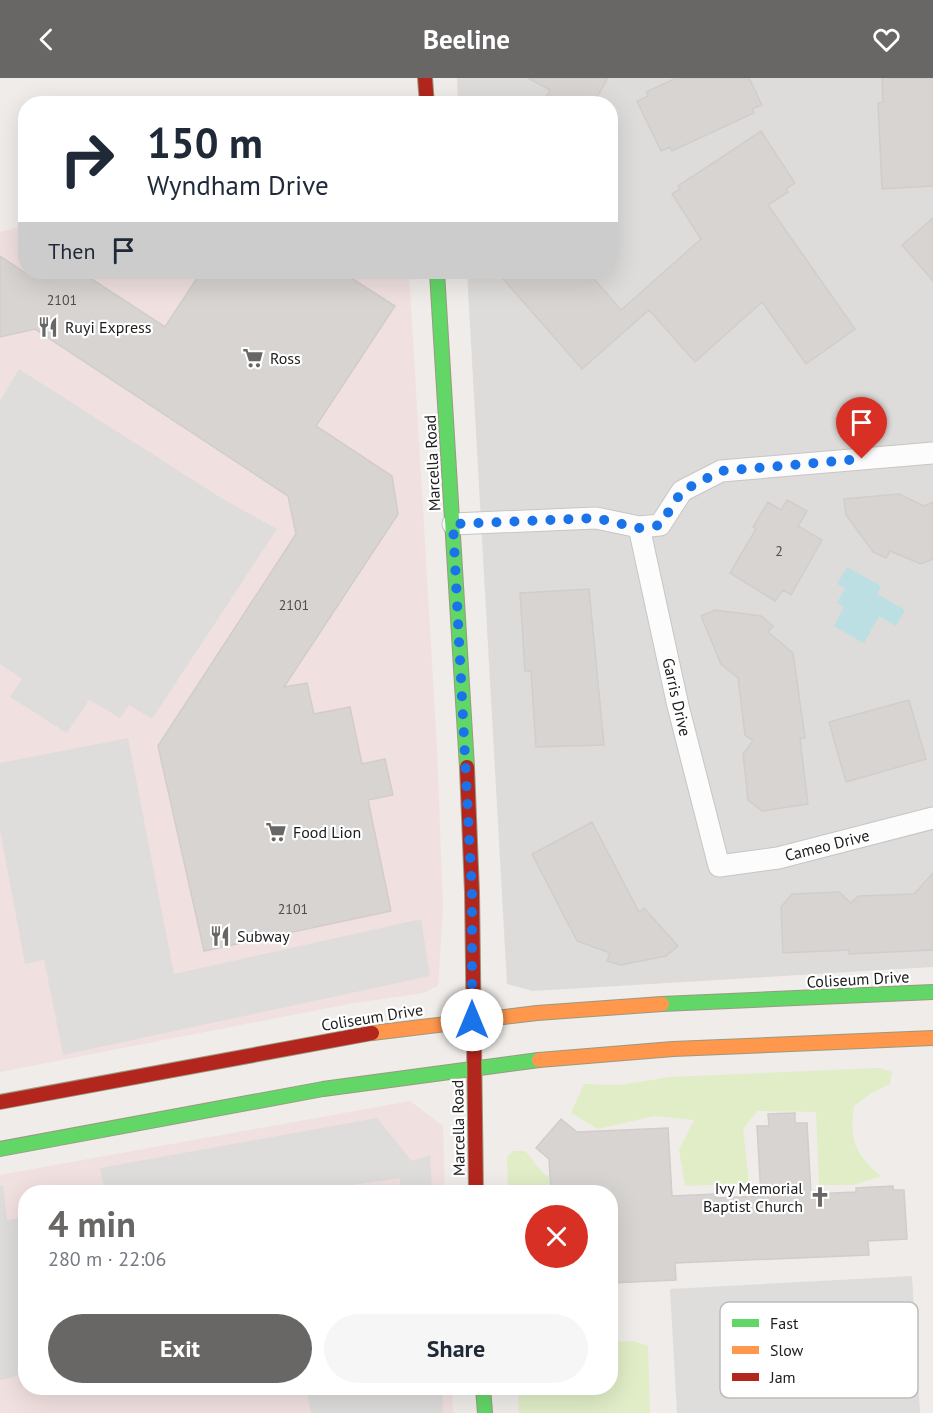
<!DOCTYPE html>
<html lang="en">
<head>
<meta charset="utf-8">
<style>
  body { margin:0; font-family:"PT Sans",sans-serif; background:#f6f6f7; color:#1f2937; height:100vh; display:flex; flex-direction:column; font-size:22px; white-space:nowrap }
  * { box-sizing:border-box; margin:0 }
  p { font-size:20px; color:#747a83 }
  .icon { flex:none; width:33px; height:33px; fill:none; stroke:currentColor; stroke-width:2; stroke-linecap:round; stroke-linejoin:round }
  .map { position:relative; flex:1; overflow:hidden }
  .details { position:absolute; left:18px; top:1107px; width:600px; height:210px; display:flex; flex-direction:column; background:#fff; border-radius:24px; box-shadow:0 6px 24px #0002 }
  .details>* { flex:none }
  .top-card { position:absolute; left:18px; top:18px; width:600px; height:183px; border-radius:24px; box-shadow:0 6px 24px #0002; background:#fff; color:#1f2937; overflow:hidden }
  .pin { position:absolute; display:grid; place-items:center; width:51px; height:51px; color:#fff; margin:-62px -26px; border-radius:50% 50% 50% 0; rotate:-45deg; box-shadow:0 0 6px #0007 }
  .pin .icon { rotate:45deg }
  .me { position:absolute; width:66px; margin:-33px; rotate:0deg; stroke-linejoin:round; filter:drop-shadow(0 0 4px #0008) }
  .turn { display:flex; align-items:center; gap:21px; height:126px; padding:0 30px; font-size:27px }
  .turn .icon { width:78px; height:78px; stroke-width:2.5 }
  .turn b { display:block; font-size:42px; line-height:51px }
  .then { display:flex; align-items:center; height:57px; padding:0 30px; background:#0003; gap:12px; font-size:22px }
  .round { display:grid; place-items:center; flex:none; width:63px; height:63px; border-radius:32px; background:#f6f6f7 }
  .headline { display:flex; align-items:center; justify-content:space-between; height:102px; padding:0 30px }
  h1 { font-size:36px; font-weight:800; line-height:45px; color:#686766 }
  .button { display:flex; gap:12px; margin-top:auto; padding:12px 30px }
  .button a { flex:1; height:69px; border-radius:36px; background:#686766; color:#fff; font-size:24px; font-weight:800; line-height:69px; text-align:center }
  .button a+a { background:#f6f6f7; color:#1f2937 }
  header { display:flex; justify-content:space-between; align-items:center; height:78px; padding:0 30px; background:#686766; color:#fff; font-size:27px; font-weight:800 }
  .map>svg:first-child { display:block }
  .residential { fill:#dedcda }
  .commercial { fill:#f1e0e0 }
  .grass { fill:#e0edc7 }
  .parking { fill:#dfdddc }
  .water { fill:#bbdfe3 }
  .building { fill:#d7d4d1; stroke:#d2cdca; stroke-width:1.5 }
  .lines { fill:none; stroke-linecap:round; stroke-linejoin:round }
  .street-casing { stroke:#c7c6c5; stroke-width:23 }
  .fast-casing { stroke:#9b997f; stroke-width:16 }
  .slow-casing { stroke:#9b997f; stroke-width:16 }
  .jam-casing { stroke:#9b997f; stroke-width:16 }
  .street { stroke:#fdfcfc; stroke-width:21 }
  .fast { stroke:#63d668; stroke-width:14 }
  .slow { stroke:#ff974d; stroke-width:14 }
  .jam { stroke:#b3261e; stroke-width:14 }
  .route { stroke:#1a73e8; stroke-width:10; stroke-dasharray:0 18 }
  .labels { text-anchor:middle; stroke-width:4.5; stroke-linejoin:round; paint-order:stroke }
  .number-label { font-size:14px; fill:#4e4d4c }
  .poi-label { font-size:16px; fill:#202020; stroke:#fff; text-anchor:start }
  .street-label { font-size:16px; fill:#202020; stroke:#fff }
  .key { fill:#fff; stroke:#bcbcbc; stroke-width:1.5 }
  .key-label { font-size:16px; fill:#202020 }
</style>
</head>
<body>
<header><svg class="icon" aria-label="back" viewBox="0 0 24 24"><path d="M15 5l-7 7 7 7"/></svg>Beeline<svg class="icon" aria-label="heart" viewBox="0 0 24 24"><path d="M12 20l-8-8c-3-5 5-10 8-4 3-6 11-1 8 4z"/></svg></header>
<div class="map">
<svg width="933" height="1335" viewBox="0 0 933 1335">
  <rect width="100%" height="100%" fill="#efece9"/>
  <path class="residential" d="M457,0H933V889L533,913L507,906L467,194H610V26L458,25Z"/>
  <path class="commercial" d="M25,148L26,194H409L437,670L443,830L438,908L423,915L354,925L0,994V154Z
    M410,1023L443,1048L445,1114H26V1310H452L453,1335H0V1097Z"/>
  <path class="grass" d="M879,990L892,994L890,1006L870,1016L854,1028C849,1062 855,1076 881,1098L854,1107H819L816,1034L757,1033L743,1051L749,1105L685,1108L679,1072L694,1042L654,1038L598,1051L571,1035L584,1006L620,1007L670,999Z
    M513,1073H525C533,1080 539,1095 549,1099V1114H508L507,1079Z
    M633,1263L648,1268L650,1335H519L518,1310H610L611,1264Z"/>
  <path class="parking" d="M19,291L223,421L277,451L152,641L129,627L120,640L89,622L67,655L10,619L22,601L0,586V323Z
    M128,660L174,896L421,841L430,898L63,977L44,882L25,886L0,752V685Z
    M377,1040L412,1083L430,1077L432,1114H401L400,1100L303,1114H105L100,1090Z
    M3,1107L7,1142L25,1139L26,1306L20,1307L18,1298L0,1302V1108Z
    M912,1198L920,1335H677L670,1211Z
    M306,1310H442L443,1335H311Z"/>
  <path class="water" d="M847,489L881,508L877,516L905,532L896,548L879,538L864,565L834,548L844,529L837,525L845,510L837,506Z"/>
  <path class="building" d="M528,0H608L593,26H542L550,12Z
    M676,0H749L762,27L752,31L754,35L672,73L670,69L661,73L637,23L648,18L646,14Z
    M882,0H933V108L882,111L878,25L883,24Z
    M761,53L795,105L786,111L788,114L768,127L855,251L806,286L762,224L695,284L649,232L582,291L497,194H588L621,232L701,161L672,116L680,111L678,108Z
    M933,140V203L902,167Z
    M0,178L24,194H81L165,249L201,194H342L395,228L316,348L392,398L398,436L284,609L307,605L314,636L350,629L362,686L385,681L393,717L368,722L391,833L204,873L158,668L296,456L288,418L35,251L0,259Z
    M899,416L924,428L933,424V481L921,486L890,473L886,480L873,474L846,437L844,421Z
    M787,422L807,433L798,448L822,462L791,517L783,512L775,523L730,495L756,451L753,449L768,424L781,432Z
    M589,511L604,667L536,669L531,593H525L520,515Z
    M715,532L761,538L773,548L768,554L793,575L805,660L800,661L808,726L762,733L748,722L743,676L753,663L745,657L738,600L721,586L701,538Z
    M909,622L926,681L846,704L829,644Z
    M592,744L639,834L644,830L678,868L666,878L621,887L607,883L610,875L577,863L532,776Z
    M933,795V872L849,876V872L783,875L781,829L792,816L839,814L851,825L858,818L914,816Z
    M795,1035V1045H807L811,1116L856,1114V1110L893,1108V1112H904L907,1161L868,1163L869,1177L675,1185L676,1202L610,1205V1114H551L549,1081L536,1070L561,1041L577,1054L668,1050L672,1118L716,1116V1120L761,1118L757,1048H769L768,1036Z"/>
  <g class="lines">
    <g class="street-casing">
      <path id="street" d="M453,446L596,440L639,449L660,447L682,413L721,393L933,375
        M639,449L678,628L719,788L778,780L933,740"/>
    </g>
    <g class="fast-casing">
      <path id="fast" d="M437,194L467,689
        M662,926L933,914
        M0,1071L323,1011L539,982
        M483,1310L485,1335"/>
    </g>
    <g class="slow-casing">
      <path id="slow" d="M372,955L537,935L662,926
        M539,982L673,971L933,960"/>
    </g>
    <g class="jam-casing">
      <path id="jam" d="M425,0L427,26
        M467,689L472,814L476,1114
        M0,1024L372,955"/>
    </g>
    <use href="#street" class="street"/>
    <use href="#fast" class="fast"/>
    <use href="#slow" class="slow"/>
    <use href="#jam" class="jam"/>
  </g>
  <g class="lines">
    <path class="route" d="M472,942V814L453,446L596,440L639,450L660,447L682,413L721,393L862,381"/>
  </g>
  <defs>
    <g id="restaurant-bare" transform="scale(1.62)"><path d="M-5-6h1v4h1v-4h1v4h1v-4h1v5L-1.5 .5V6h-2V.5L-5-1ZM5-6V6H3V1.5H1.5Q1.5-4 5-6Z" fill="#686766" stroke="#fff" stroke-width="2.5" paint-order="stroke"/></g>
    <g id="supermarket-bare" transform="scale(1.62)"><path d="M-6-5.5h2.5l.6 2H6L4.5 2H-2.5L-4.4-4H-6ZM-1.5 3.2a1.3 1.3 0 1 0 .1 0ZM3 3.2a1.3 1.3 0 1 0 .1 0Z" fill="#686766" stroke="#fff" stroke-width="2.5" paint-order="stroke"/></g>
    <g id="church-bare" transform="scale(1.62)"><path d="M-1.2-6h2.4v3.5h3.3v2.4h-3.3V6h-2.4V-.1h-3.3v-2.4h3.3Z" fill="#686766" stroke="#fff" stroke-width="2.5" paint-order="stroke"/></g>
  </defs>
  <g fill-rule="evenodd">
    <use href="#restaurant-bare" x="48" y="249"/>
    <use href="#supermarket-bare" x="253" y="280"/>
    <use href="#supermarket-bare" x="276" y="754"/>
    <use href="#restaurant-bare" x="220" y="858"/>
    <use href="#church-bare" x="820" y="1119"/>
  </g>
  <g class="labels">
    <g class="number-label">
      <text x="62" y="227">2101</text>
      <text x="779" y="478">2</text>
      <text x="294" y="532">2101</text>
      <text x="293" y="836">2101</text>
    </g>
    <g class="poi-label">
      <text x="65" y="255">Ruyi Express</text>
      <text x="270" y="286">Ross</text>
      <text x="293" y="760">Food Lion</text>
      <text x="237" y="864">Subway</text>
      <text x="803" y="1116" text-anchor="end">Ivy Memorial<tspan x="803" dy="18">Baptist Church</tspan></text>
    </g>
    <g class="street-label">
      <text transform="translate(432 385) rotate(-93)" y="6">Marcella Road</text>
      <text transform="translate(677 619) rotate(77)" y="6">Garris Drive</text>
      <text transform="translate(827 767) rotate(-14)" y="6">Cameo Drive</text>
      <text transform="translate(858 901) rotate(-3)" y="6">Coliseum Drive</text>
      <text transform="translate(372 939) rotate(-9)" y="6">Coliseum Drive</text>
      <text transform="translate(458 1050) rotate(-91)" y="6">Marcella Road</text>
    </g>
  </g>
  <rect x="720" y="1224" width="198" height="96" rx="9" class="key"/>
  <rect x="732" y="1241" width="27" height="8" fill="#63d668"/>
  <rect x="732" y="1268" width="27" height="8" fill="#ff974d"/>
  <rect x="732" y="1295" width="27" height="8" fill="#b3261e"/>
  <g class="key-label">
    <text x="770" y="1251">Fast</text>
    <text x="770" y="1278">Slow</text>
    <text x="770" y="1305">Jam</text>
  </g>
</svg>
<div class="pin" style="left:862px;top:381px;background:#d93025"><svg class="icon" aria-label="arrive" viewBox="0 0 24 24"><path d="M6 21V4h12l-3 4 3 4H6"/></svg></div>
<svg class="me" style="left:472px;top:942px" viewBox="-20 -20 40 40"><circle r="19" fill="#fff"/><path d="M0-13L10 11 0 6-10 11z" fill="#1a73e8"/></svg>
<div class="top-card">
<div class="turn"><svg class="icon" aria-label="right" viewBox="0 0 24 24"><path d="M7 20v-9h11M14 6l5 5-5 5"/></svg><div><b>150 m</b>Wyndham Drive</div></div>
<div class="then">Then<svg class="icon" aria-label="arrive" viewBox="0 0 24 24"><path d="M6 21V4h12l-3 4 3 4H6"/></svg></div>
</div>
<section class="details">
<div class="headline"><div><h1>4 min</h1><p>280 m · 22:06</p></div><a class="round" style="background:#d93025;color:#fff"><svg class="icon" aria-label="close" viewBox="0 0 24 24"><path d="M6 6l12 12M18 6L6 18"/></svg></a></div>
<div class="button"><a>Exit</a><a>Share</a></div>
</section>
</div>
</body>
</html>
